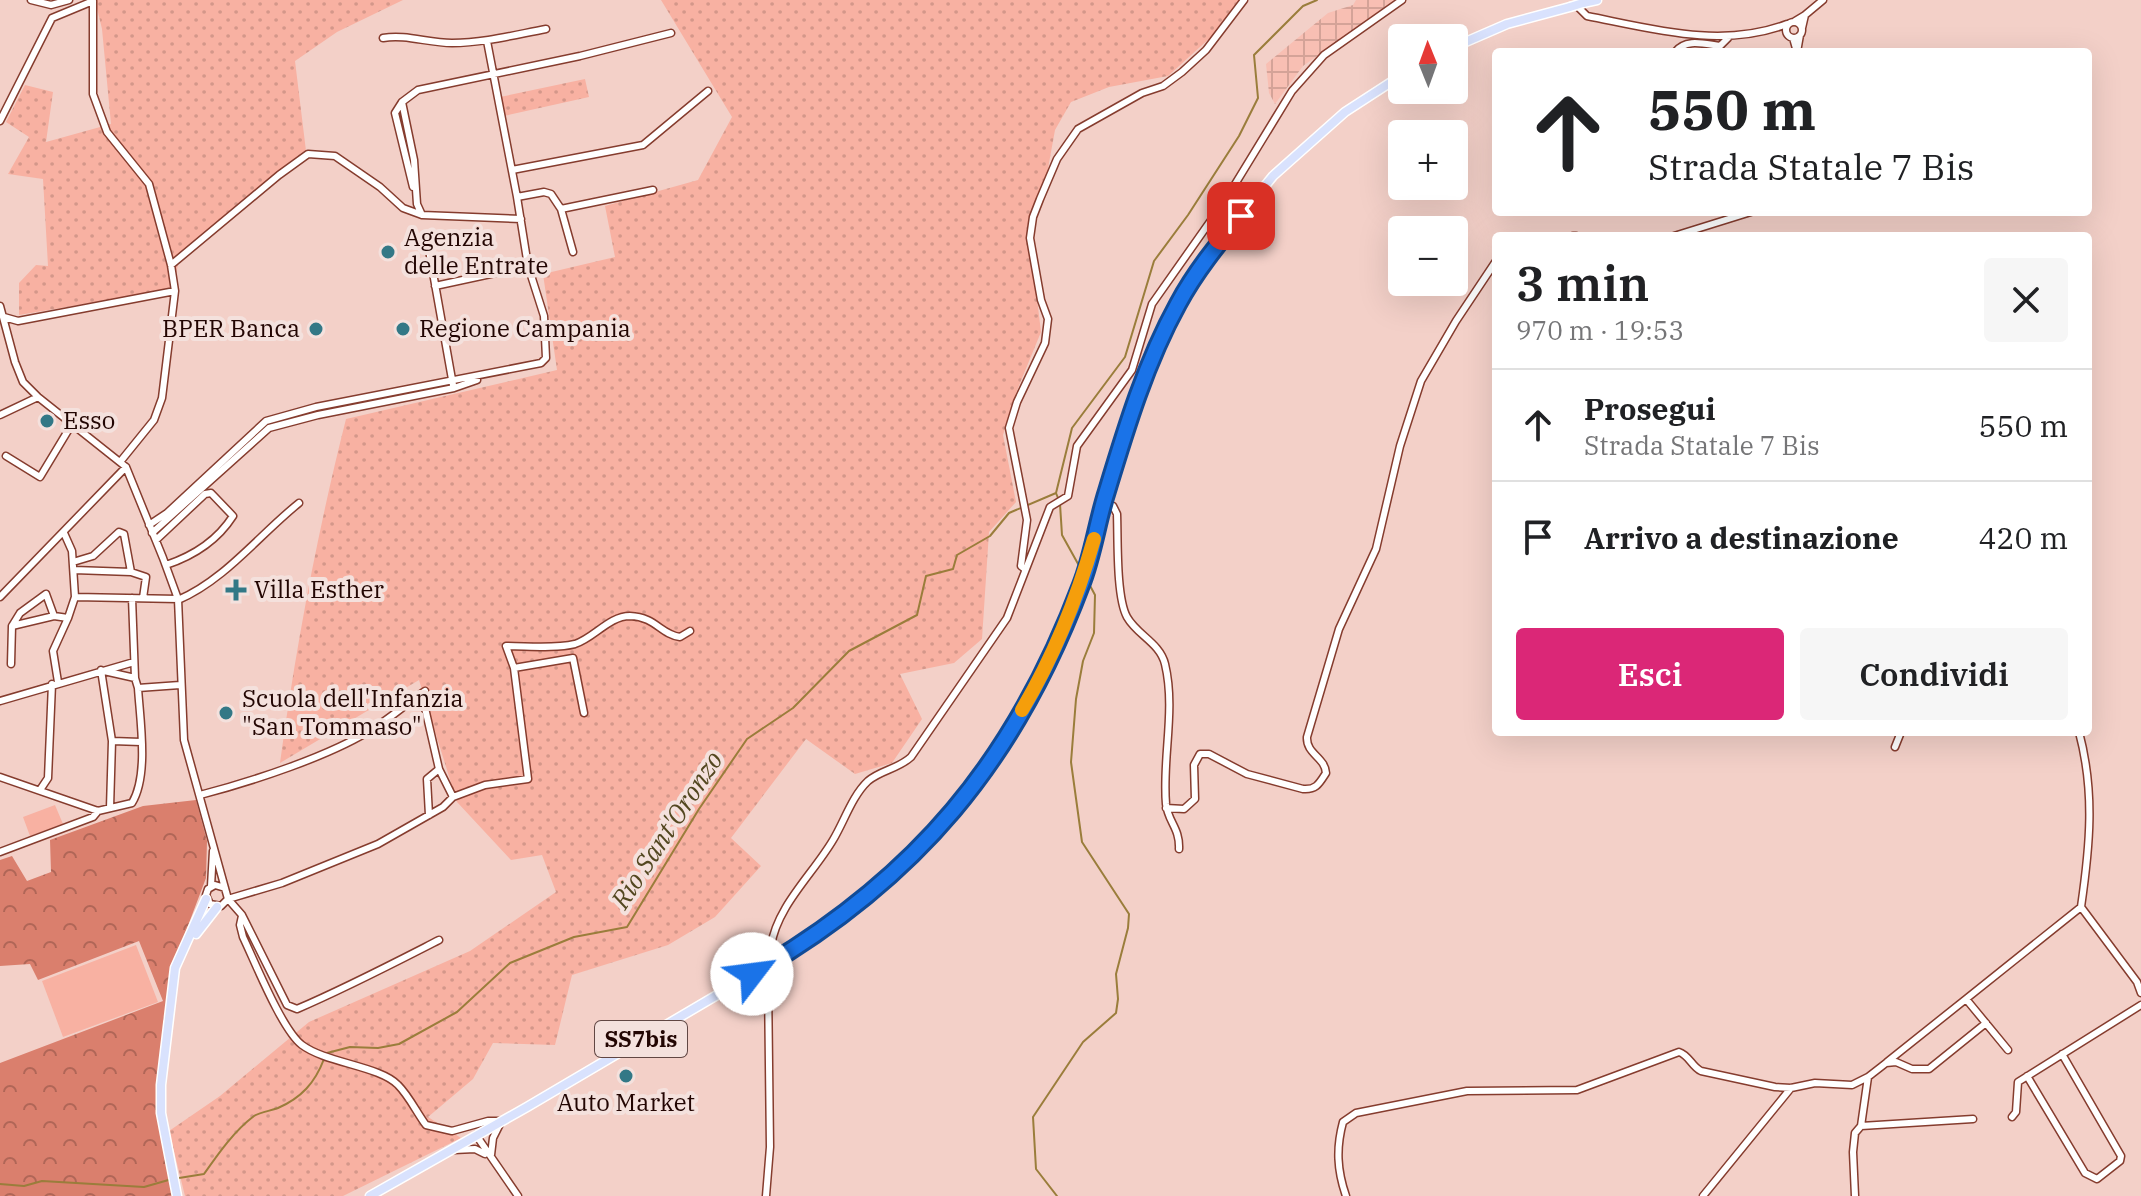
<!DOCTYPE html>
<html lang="it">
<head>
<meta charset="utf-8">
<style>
  body { margin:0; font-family:"IBM Plex Serif",serif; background:#f6f6f6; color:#202124; height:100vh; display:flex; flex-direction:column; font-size:30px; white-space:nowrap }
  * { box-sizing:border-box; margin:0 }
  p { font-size:26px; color:#757577 }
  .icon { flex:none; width:44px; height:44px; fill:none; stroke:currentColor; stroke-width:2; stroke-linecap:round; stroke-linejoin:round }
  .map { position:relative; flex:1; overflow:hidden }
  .panel { position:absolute; left:1492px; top:232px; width:600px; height:504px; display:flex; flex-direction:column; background:#fff; border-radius:8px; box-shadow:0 8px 32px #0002 }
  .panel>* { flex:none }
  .banner { position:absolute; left:1492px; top:48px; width:600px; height:168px; border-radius:8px; box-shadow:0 8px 32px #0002; background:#fff; color:#202124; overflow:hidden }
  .needle { width:52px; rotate:359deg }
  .buttons { position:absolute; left:1388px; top:24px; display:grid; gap:16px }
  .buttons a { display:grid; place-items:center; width:80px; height:80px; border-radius:8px; background:#fff; box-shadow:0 8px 32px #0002; font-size:40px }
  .pin { position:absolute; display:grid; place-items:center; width:68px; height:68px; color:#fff; margin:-34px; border-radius:16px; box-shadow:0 4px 12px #0006 }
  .me { position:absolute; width:88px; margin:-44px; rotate:60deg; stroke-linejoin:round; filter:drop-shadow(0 0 6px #0008) }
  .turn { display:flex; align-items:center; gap:28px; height:168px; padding:0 24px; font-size:36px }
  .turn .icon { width:104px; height:104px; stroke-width:2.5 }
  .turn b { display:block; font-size:56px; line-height:68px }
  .round { display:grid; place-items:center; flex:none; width:84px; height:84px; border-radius:8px; background:#f6f6f6 }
  .overview { display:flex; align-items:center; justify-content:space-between; height:136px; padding:0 24px }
  h1 { font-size:48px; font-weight:600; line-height:60px }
  .button { display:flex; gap:16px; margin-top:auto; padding:16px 24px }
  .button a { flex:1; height:92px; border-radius:8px; background:#db2777; color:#fff; font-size:32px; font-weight:600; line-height:92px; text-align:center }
  .button a+a { background:#f6f6f6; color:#202124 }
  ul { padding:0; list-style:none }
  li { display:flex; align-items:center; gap:24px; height:112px; padding:0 24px; border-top:2px solid #e0e0e0 }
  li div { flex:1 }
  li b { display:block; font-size:30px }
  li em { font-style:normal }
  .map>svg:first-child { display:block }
  .industrial { fill:url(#industrial-grid) }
  .green { fill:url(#green-dots) }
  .forest { fill:url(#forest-crowns) }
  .pitch { fill:#f8b1a2 }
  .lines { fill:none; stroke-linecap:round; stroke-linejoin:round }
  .stream { stroke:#9a7d3b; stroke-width:2 }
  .minor-casing { stroke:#853c2e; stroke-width:9 }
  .major-casing { stroke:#fff; stroke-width:11 }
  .minor { stroke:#fff; stroke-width:6 }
  .major { stroke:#d9e2fd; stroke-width:8 }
  .minor-bridge-casing { stroke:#853c2e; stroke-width:9; stroke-linecap:butt }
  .major-bridge-casing { stroke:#fff; stroke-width:11; stroke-linecap:butt }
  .minor-bridge { stroke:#fff; stroke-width:6 }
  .major-bridge { stroke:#d9e2fd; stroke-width:8 }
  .route-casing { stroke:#114b97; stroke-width:20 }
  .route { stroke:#1a73e8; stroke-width:14 }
  .slow { stroke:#f59e0b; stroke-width:14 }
  .poi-dot { fill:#337886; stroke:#f4e1dd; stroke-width:3 }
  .labels { text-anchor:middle; stroke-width:8; stroke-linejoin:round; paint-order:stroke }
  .shield { fill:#f4e1dd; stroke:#614744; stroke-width:2 }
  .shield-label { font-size:22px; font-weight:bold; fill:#220502 }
  .poi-label { font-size:24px; fill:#220502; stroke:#f4e1dd; text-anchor:start }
  .water-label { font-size:26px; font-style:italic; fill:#534720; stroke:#f4e1dd }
</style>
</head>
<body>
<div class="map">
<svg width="2141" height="1196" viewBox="0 0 2141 1196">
  <defs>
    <pattern id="industrial-grid" width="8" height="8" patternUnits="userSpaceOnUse" patternTransform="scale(2)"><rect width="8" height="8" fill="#f8bfb3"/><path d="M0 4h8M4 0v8" fill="none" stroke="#d4a398"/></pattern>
    <pattern id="green-dots" width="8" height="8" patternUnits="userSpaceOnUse" patternTransform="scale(2)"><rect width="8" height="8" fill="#f8b1a2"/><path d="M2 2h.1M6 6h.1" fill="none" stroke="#d4978a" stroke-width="1.8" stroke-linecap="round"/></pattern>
    <pattern id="forest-crowns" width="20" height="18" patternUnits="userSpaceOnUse" patternTransform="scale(2)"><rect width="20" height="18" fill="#da7f6d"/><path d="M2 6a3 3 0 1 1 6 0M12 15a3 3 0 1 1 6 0" fill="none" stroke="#b06657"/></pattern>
  </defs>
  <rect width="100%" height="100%" fill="#f3d0c8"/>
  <path class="industrial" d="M1356,0H1395L1303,66L1275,104L1269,93L1266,64L1328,13L1353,5Z"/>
  <path class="green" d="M95,0H403L337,32L295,61L306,151L180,255L173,289L19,315V283L36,265L48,266L43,179L8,174L29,137L6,122L25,85L53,92L46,142L111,124L102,29Z
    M661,0H1241L1211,37L1168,76L1109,87L1071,102L1055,130L1047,174L1028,223L1041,332L1018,388L1003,435L1016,502L989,532L982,639L954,663L900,674L922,719L892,763L855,774L806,739L731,838L761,866L715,917L668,945L572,975L555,1045L493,1043L473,1079L428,1117L461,1138L343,1196H185L169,1131L220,1096L309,1022L470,951L556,892L542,855L511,860L457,802L419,680L280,763C296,646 317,534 346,419L557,370L543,274L615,257L605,206L698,180L732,117Z
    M585,79L589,97L504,116L500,97Z"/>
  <path class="forest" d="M196,800L207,841L206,878L172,968L156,1104L173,1196H0V1063L163,1001L139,941L38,980L30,964L0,966V860L12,856L27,881L51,872L50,840L143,806Z"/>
  <path class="pitch" d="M55,805L63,824L30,836L23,817Z
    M136,945L158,1002L63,1037L42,981Z"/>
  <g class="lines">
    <path class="stream" d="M1058,498L1056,493L1072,428L1125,357L1154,261L1188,215L1239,136L1258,98L1254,55L1303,6L1317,0
      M1060,504L1062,535L1082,571
      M327,1053L350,1047L378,1048L399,1044L457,1012L510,963L574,937L627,927L699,809L747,739L793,708L849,651L917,615L926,576L953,569L957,555L990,536L1009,513L1056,493
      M179,1178L204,1174C218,1154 234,1131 254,1116C261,1112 270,1111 278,1108C301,1098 315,1083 324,1059
      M0,1184L24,1186L42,1181L144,1187L172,1179
      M1057,1196L1036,1169L1033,1117L1083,1042L1116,1013L1118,999L1116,974L1128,928L1129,914L1082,842L1071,762L1076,699L1083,661L1094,633L1095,595L1087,580"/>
    <g class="minor-casing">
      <path id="minor" d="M31,0L51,5L69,0
        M93,1V94L107,132L149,184L171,265L175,291L162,398L154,420L120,462
        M1579,8L1587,16C1653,29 1722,49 1787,24
        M1805,15L1823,0
        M1795,21L1805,15L1802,28
        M1786 30a8 8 0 1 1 16 0a8 8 0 1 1-16 0Z
        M383,38C406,34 428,43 452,43C483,43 514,35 546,29
        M1793,38L1797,52L1800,35
        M1675,52C1686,38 1704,44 1720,46L1728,38
        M402,102L395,113L413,187
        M0,121L52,18L93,1
        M512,170L643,145L708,91
        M517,197L544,192L551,194L561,209L573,252
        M561,209L653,190
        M422,215L417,204L414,160L402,102L418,90L580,56L671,33
        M1573,236H1576
        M1674,236L1751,212
        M427,239L453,385
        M171,265L279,175L308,154L335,156L380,187L403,208L422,215L521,219
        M435,286L528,266
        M0,306L15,362L23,382L38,397L126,467L163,558L178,599L184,740L228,899L242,915L287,1005L297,1009C346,988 392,964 439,940
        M4,317L18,321L175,291
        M0,415L38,397
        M6,456L40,477L72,424
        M1104,502L1113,506L1117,514C1118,538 1116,597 1127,617C1137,635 1160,643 1165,664C1176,710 1162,758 1166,804C1168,822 1180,828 1179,849
        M149,525L167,513L266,421L316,407L541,363L546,358L544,316L528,266L517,197L487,41
        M152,533L269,428L318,415L454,388L477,380
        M156,540L205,494L211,493L233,516C217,541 193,556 166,565
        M73,562L93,556L119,532L124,534L131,572L74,570
        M1025,569L1021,566L1027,520L1009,428L1017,402L1045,343L1048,319L1041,300L1030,238L1033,217L1040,199L1057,159L1078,129L1142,93L1163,86L1182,72L1206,50L1244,0
        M131,572L146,577L143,598
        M0,597L126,467
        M75,597L178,599
        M178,600C225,580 259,535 299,503
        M54,616L12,626L20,613L46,594L54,616L68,618
        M11,664L12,626
        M514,668L506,646C528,646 554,649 575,644C594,638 609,616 630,616C656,617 660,634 680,637L690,631
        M101,670L112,741L110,808
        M104,671L135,678
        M58,682L53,651L68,618L75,597L72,551L64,533
        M138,688L180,685
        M0,701L134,662
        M425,708L439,769L453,797
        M2079,732C2095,792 2090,845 2081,907L2137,982L2141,993
        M112,741L141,742
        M1895,747L1901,732
        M0,777L98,811L132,803C149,775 140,720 138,688L135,678L132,598
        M40,790L48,778L52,684
        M200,795C250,782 331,756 374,728C392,717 407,703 425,691
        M1166,808L1184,809L1195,799L1194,765L1200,754H1209L1247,774L1303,789C1316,790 1319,784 1326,773C1325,757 1306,754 1307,737L1339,629L1376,549L1400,446L1421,381L1456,321L1496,261
        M429,815L427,779L439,769
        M0,852L93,817L98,811
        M211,886L213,851
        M225,888L215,885L208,889L206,895L210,904L221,906L228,899L282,883L378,844L443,807L453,797L485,785L528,779L514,668L573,658L584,713
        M242,916L240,925L243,937C255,962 282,1030 302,1045C326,1063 380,1066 398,1085C409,1096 417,1113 426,1125L452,1131L488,1121H501
        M771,946C777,906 813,874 833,840C844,822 852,796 868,781C881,770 898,769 911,757L1007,618L1050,507L1068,496L1077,446L1132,370L1152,304L1226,199L1292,91L1324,55L1402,0
        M2008,1050L1966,999L2081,907
        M1887,1062L1966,999
        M2027,1076L2085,1173L2097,1179L2120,1161L2121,1156L2062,1054
        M2012,1117L2016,1112L2018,1082L2141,1005
        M1861,1126L1973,1119
        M476,1135L518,1196
        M454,1150L475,1149L485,1154
        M491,1155L493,1138L500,1124
        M766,1196L770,1147L768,983
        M1346,1196C1337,1170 1336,1148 1343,1122L1356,1113L1467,1091L1577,1090L1679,1052C1689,1055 1692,1067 1701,1071L1775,1087L1791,1088L1815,1083L1852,1085L1868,1077L1886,1063L1896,1062L1912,1069H1929L1986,1023
        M1703,1196L1791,1088
        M1855,1196L1853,1152L1855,1133L1861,1126L1868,1077"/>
    </g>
    <g class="major-casing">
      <path id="major" d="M1583,3L1597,0
        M1454,47L1507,24L1570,7
        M196,934L217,907
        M177,1196L161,1113V1085L175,968L206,899
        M370,1196L527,1107L802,945L863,901L916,853L952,814L985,772L1043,675L1082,582L1106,492L1142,385L1177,305L1209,255L1273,176L1345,112L1402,75"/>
    </g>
    <use href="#minor" class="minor"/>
    <use href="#major" class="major"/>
    <g class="minor-bridge-casing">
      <path id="minor-bridge" d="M768,983L771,946"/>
    </g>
    <g class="major-bridge-casing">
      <path id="major-bridge" d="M1570,7L1583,3"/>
    </g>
    <use href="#minor-bridge" class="minor-bridge"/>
    <use href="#major-bridge" class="major-bridge"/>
  </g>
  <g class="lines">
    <g class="route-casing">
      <path id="route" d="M752,974C916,880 1015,761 1081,585C1093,555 1097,522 1107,491C1126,428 1146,362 1178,304C1195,272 1218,244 1241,216"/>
    </g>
    <use href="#route" class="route"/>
    <path class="slow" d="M1022,710C1054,656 1077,599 1094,539"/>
  </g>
  <g class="poi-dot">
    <circle cx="388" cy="252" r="8"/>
    <circle cx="316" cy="329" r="8"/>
    <circle cx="403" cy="329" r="8"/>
    <circle cx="47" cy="421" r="8"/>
    <path d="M232 578h8v8h8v8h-8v8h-8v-8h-8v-8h8z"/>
    <circle cx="226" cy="713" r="8"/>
    <circle cx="626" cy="1076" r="8"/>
  </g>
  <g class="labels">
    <rect class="shield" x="595" y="1021" width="92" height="36" rx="6"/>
    <g class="shield-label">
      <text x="641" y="1047">SS7bis</text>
    </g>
    <g class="poi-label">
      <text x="404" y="246">Agenzia<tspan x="404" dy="28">delle Entrate</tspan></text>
      <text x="300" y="337" text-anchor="end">BPER Banca</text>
      <text x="419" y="337">Regione Campania</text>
      <text x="63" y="429">Esso</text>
      <text x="254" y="598">Villa Esther</text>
      <text x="242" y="707">Scuola dell'Infanzia<tspan x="242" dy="28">"San Tommaso"</tspan></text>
      <text x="626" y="1111" text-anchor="middle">Auto Market</text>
    </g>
    <g class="water-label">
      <text transform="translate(667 830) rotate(-57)" y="9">Rio Sant'Oronzo</text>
    </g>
  </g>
</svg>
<div class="buttons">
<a><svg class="needle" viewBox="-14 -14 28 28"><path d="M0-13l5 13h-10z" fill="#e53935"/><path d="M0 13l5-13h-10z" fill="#757577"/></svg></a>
<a>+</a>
<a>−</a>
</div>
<div class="pin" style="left:1241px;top:216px;background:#d93025"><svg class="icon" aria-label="arrive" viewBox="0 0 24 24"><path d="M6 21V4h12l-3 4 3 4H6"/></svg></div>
<svg class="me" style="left:752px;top:974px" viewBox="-20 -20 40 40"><circle r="19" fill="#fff"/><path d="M0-13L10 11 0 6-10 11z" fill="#1a73e8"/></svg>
<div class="banner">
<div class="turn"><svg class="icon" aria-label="ahead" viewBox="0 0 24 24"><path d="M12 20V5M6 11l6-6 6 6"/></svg><div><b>550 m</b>Strada Statale 7 Bis</div></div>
</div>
<section class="panel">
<div class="overview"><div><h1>3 min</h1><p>970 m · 19:53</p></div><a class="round"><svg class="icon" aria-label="close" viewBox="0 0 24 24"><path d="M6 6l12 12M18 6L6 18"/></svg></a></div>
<ul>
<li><svg class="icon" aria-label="ahead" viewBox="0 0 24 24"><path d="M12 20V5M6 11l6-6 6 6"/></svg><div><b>Prosegui</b><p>Strada Statale 7 Bis</p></div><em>550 m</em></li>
<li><svg class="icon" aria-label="arrive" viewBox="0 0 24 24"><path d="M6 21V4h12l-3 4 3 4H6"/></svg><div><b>Arrivo a destinazione</b></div><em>420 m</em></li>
</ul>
<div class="button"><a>Esci</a><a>Condividi</a></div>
</section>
</div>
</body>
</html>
